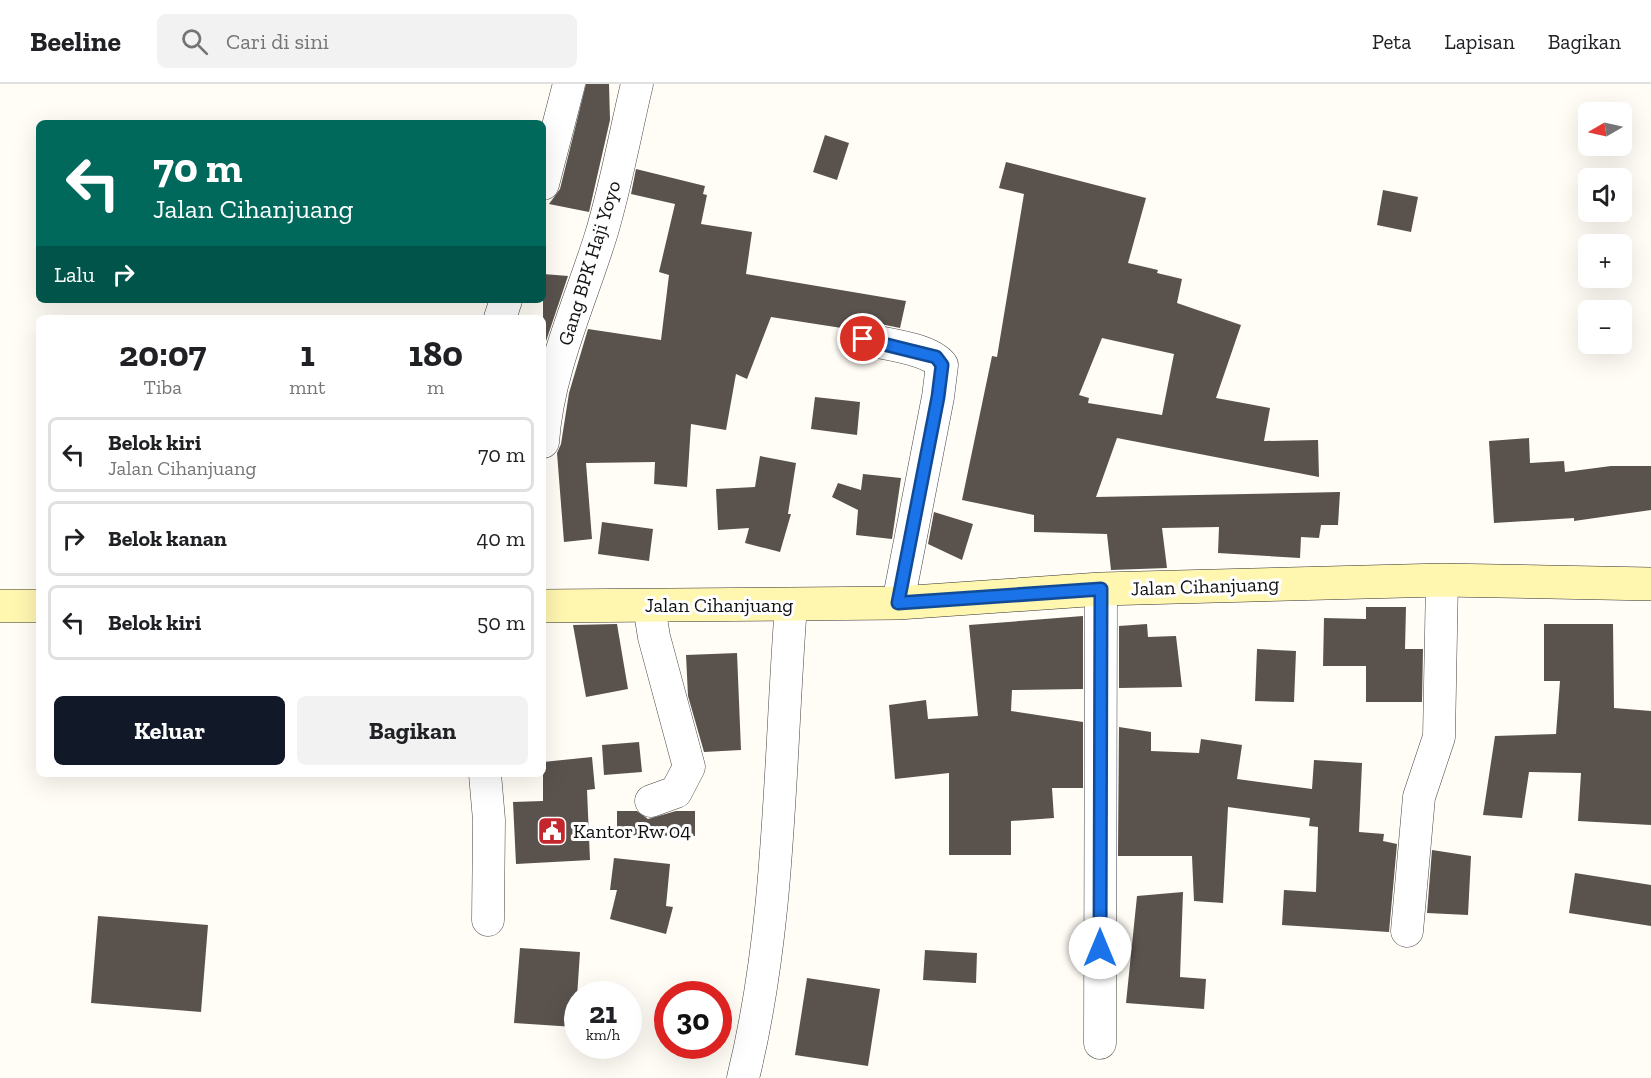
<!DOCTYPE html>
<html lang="id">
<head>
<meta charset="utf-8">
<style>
  body { margin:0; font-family:"Zilla Slab",serif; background:#f2f2f2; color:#202124; height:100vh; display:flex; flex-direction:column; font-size:22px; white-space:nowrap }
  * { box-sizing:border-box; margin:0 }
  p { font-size:20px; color:#757577 }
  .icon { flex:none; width:33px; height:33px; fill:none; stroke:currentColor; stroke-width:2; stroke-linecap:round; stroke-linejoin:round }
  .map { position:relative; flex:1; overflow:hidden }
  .panel { position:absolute; left:36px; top:231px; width:510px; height:462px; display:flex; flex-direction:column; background:#fff; border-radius:9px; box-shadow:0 6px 24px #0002 }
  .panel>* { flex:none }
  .guide { position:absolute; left:36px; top:36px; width:510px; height:183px; border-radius:9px; box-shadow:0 6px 24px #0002; background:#00695c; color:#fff; overflow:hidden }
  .needle { width:39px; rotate:261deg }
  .buttons { position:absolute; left:1578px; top:18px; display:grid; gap:12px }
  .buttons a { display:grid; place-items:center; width:54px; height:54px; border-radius:9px; background:#fff; box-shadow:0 6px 24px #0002; font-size:30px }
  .speed { position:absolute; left:564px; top:897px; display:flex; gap:12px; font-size:30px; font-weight:700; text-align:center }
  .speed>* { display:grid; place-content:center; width:78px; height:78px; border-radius:50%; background:#fff; box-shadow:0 6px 24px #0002; line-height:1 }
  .speed small { font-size:15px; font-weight:400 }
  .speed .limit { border:9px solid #d22; background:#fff; color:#111 }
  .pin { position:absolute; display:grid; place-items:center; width:51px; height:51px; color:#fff; margin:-26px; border:3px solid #fff; border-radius:50%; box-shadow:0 2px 6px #0007 }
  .me { position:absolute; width:66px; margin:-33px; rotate:0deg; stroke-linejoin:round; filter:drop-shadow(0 0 4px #0008) }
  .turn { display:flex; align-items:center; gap:21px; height:126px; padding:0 18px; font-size:27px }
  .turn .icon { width:78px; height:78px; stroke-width:2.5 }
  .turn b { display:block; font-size:42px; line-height:51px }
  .then { display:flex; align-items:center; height:57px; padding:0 18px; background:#0003; gap:12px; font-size:22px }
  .eta { display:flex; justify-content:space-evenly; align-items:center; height:102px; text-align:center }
  .eta b { font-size:36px; font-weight:700; line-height:42px }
  .action { display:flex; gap:12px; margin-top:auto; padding:12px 18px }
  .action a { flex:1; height:69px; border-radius:9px; background:#111827; color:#fff; font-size:24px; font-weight:700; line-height:69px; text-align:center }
  .action a+a { background:#f2f2f2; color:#202124 }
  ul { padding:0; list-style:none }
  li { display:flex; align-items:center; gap:18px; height:75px; margin:0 12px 9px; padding:0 6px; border:3px solid #e0e0e0; border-radius:9px }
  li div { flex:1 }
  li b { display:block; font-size:22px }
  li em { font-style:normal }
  header { display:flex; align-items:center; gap:36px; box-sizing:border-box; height:84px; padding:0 30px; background:#fff; border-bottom:2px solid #e0e0e0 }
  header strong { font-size:28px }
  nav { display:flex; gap:33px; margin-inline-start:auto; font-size:21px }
  .search { width:420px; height:54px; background:#f2f2f2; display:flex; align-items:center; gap:15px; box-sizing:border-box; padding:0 21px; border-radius:9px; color:#757577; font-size:22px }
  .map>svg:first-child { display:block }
  .building { fill:#5a524d; fill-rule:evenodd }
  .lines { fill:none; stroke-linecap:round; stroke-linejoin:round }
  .minor-casing { stroke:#444; stroke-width:33 }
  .secondary-casing { stroke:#333; stroke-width:34 }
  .minor { stroke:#fff; stroke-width:32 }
  .secondary { stroke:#fff6b0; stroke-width:33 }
  .route-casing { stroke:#114b97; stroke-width:15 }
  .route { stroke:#1a73e8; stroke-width:10 }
  .labels { text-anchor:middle; stroke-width:6; stroke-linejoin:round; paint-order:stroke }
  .street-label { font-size:20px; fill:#111; stroke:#fff }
  .poi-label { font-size:20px; fill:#111; stroke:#fff; text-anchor:start }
</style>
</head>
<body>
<header>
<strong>Beeline</strong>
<div class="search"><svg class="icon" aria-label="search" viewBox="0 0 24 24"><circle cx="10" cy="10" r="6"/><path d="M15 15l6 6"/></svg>Cari di sini</div>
<nav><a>Peta</a><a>Lapisan</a><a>Bagikan</a></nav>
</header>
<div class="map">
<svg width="1651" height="994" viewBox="0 0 1651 994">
  <rect width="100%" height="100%" fill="#fffdf5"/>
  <path class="building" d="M586,0H609L610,36L589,128L549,120L560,105Z
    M825,51L849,59L837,96L813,88Z
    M1006,78L1146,114L1128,179L1158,186L1157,189L1182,195L1177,219L1241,241L1216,314L1270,324L1264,357L1318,356L1319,393L1117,354L1096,413L1340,408L1338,441H1321L1319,454L1301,453L1300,474L1218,469L1219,443L1162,444L1167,484L1111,486L1107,450L1034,448V431L962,416L992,272L997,273L1024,110L999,104ZM1102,254L1174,270L1162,331L1088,319L1089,314L1079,311Z
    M636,85L705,102L703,110L707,111L701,140L752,148L746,190L906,217L900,244L866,237L857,238L848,245L771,233L747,295L736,290L726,346L691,340L687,403L654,400L655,378L586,379L592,455L564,458L557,369L561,360L569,309L588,245L661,256L669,191L659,188L675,120L631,110Z
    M1383,106L1418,113L1411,148L1377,141Z
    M543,190L568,192L543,266Z
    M815,313L860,318L857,351L811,345Z
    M1529,354L1530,379L1564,377L1565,388L1611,382H1651V426L1574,437V434L1494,439L1489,357Z
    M760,372L796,379L788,430H791L780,468L745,459L749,444L718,446L716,405L755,403Z
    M863,390L901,394L892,455L856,451L858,426L832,413L838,399L861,406Z
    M934,428L973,440L962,476L928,460Z
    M602,438L653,445L649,477L598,470Z
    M1366,523H1406L1405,565H1423L1422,618H1366V582H1323L1324,534L1366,535Z
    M1083,532V605L1012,606L1011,627L1083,638V704H1052L1054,734L1011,737V771H949V689L895,695L889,621L926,616L928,635L978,632L969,541Z
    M617,540L628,605L586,613L573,541Z
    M1147,540L1148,553L1176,552L1182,603L1119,604V542Z
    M1544,540H1613L1614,624L1651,627V741L1578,737L1581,689L1529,688L1522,734L1483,731L1495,652L1556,650L1560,597H1544Z
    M1257,565L1296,567L1294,618L1255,617Z
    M737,569L741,666L704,668L688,612L686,571Z
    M1119,643L1151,648V667L1199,669L1201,655L1242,661L1237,695L1312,705L1314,676L1362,679L1359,748L1384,750L1383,757L1397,760L1389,848L1282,841L1284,806L1316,808L1318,743L1309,742L1310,734L1228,723L1223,819L1194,817L1192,772H1118Z
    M639,658L642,688L604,691L602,661Z
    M592,673L595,705L587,706L590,776L516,780L513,718L543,717V678Z
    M617,727H637L648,735L676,727H695V752L617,751Z
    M1432,766L1471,772L1468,831L1427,829Z
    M614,774L670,780L666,822L673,823L666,850L610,835L617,806H610Z
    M1575,789L1651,801V842L1569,829Z
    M1183,808L1180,893L1206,895L1204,925L1126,919L1137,812Z
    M98,832L208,841L201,928L91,919Z
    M520,864L580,868L575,943L514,939Z
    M925,866L977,869L976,899L923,896Z
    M807,894L880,905L868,982L795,971Z"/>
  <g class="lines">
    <g class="minor-casing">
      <path id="minor" d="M543,100L569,0
        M500,234L506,216
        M863,255C885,260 929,264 942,281L938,313L898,519
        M543,358C548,286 580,219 601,151C616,102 625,50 637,0
        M649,522L654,553L689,683L676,708L651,717
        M485,690L489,736L488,836
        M1407,847L1419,713L1439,653L1442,496
        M1100,959L1101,505
        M743,994C781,840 779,679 791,521"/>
    </g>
    <g class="secondary-casing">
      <path id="secondary" d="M0,522H39
        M543,522L898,519L1101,505L1442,496L1651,500"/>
    </g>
    <use href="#minor" class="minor"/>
    <use href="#secondary" class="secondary"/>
  </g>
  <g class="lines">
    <g class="route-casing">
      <path id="route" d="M863,255L936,273L942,281L938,313L898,519L1101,505L1100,864"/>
    </g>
    <use href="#route" class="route"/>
  </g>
  <defs>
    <g id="civic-square" transform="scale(1.5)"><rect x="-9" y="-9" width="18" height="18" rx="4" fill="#c4262e" stroke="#fff"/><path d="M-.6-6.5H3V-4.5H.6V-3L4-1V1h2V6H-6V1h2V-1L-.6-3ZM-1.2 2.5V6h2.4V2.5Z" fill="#fff"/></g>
  </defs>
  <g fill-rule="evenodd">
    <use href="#civic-square" x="552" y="747"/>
  </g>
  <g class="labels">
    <g class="street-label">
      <text transform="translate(589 179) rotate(-73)" y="7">Gang BPK Haji Yoyo</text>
      <text transform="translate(1205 502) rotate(-2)" y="7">Jalan Cihanjuang</text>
      <text x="719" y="528">Jalan Cihanjuang</text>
    </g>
    <g class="poi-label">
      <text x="573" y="754">Kantor Rw 04</text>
    </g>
  </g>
</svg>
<div class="buttons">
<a><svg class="needle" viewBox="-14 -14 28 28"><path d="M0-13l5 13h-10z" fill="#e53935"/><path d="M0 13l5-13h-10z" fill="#757577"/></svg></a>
<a><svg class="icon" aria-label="sound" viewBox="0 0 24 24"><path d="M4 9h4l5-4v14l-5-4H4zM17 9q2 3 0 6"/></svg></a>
<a>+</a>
<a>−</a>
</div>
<div class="speed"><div>21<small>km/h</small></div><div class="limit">30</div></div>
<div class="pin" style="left:863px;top:255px;background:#d93025"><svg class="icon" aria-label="arrive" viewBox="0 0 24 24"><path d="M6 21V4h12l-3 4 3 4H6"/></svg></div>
<svg class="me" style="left:1100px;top:864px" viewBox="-20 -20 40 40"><circle r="19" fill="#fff"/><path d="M0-13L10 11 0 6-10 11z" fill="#1a73e8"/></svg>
<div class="guide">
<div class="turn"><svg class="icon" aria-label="left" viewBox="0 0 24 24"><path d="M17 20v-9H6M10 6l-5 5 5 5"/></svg><div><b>70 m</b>Jalan Cihanjuang</div></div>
<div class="then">Lalu<svg class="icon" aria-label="right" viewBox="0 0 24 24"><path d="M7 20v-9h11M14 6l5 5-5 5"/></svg></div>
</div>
<section class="panel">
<div class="eta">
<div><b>20:07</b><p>Tiba</p></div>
<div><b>1</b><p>mnt</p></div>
<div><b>180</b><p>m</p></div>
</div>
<ul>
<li><svg class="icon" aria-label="left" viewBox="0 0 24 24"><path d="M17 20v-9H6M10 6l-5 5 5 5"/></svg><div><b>Belok kiri</b><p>Jalan Cihanjuang</p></div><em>70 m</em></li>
<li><svg class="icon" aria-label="right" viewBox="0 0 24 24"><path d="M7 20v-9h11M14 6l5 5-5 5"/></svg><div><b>Belok kanan</b></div><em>40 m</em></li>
<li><svg class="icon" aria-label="left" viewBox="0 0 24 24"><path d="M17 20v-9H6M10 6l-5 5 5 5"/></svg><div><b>Belok kiri</b></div><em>50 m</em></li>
</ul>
<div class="action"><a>Keluar</a><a>Bagikan</a></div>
</section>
</div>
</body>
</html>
